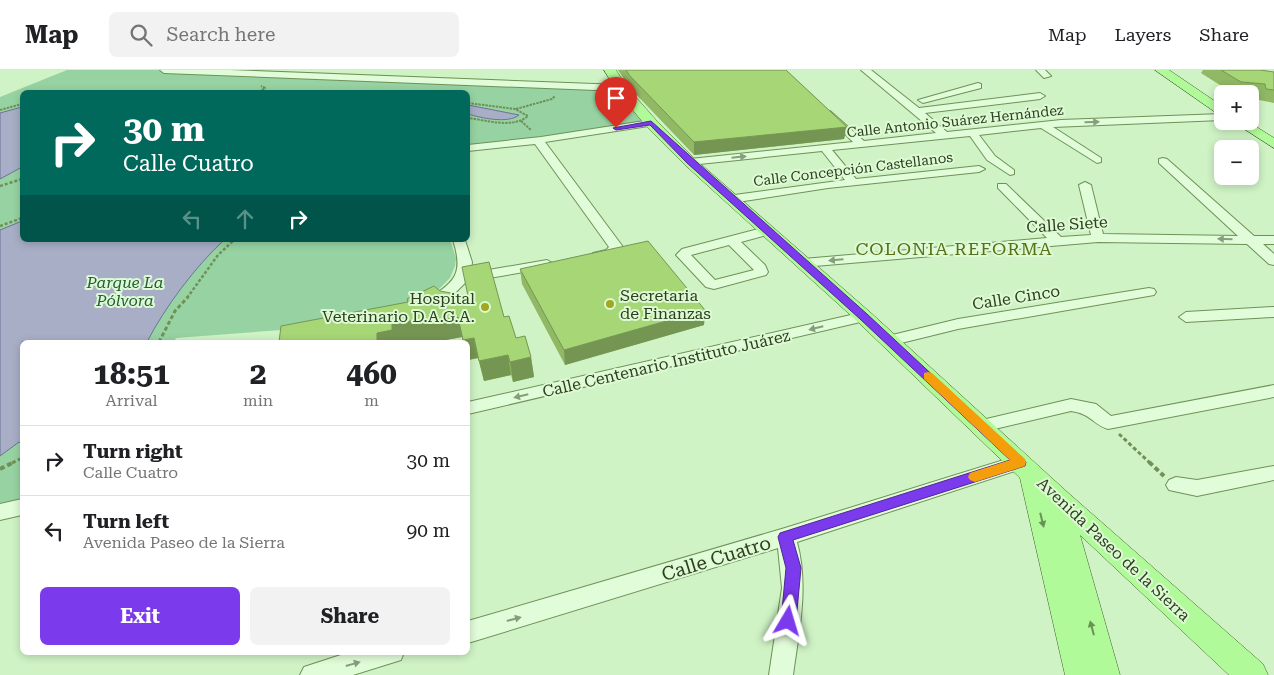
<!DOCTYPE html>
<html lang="en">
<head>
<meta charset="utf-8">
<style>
  body { margin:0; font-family:"Roboto Serif",serif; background:#f2f2f2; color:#202124; height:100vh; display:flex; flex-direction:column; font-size:19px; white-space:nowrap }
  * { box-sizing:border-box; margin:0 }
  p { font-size:16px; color:#757577 }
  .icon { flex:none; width:28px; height:28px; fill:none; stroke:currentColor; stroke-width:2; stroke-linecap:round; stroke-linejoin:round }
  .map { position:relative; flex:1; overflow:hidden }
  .panel { position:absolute; left:20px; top:270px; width:450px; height:315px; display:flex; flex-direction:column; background:#fff; border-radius:8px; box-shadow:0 2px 8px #0003 }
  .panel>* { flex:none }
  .top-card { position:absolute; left:20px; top:20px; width:450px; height:152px; border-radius:8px; box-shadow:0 2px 8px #0003; background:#00695c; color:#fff; overflow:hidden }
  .tools { position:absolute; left:1214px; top:15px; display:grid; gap:10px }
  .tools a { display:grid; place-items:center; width:45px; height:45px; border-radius:8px; background:#fff; box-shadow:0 2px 8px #0003; font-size:25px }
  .pin { position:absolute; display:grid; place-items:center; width:42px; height:42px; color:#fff; margin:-51px -21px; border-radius:50% 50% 50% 0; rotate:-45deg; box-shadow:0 0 5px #0007 }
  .pin .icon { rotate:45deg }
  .me { position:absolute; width:55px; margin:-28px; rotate:7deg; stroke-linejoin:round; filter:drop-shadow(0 0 4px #0008) }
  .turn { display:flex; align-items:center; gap:18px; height:105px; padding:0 20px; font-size:22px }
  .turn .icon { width:65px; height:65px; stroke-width:2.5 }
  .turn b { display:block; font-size:35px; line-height:42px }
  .lanes { display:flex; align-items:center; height:48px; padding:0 20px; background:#0003; justify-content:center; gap:25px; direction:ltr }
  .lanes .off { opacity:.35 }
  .eta { display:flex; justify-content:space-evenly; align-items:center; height:85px; text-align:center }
  .eta b { font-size:30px; font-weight:700; line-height:35px }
  .primary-button { display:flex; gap:10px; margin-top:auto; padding:10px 20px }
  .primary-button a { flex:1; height:58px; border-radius:8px; background:#7c3aed; color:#fff; font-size:20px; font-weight:700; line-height:58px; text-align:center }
  .primary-button a+a { background:#f2f2f2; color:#202124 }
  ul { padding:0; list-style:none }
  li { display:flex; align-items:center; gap:15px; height:70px; padding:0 20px; border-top:1px solid #e0e0e0 }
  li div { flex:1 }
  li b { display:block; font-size:19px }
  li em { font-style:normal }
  header { display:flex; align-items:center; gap:30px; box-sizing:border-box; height:70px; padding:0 25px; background:#fff; border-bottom:1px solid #e0e0e0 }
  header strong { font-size:24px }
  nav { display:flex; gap:28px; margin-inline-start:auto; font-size:18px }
  .search { width:350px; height:45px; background:#f2f2f2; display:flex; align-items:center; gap:12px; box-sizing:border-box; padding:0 18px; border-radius:8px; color:#757577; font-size:19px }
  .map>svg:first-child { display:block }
  .green { fill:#97d3a2 }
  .water { fill:#a7aec6; stroke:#6c7396 }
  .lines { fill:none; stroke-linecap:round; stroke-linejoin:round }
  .minor-casing { stroke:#6f9158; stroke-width:2 }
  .major-casing { stroke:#445f2c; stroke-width:1 }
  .path-far3 { stroke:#6f9158; stroke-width:2; stroke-dasharray:2.5 1; stroke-linecap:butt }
  .path-far2 { stroke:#6f9158; stroke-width:2.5; stroke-dasharray:3 2; stroke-linecap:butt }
  .path-far1 { stroke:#6f9158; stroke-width:3; stroke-dasharray:4 2.5; stroke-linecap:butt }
  .path { stroke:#6f9158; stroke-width:4; stroke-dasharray:5 3; stroke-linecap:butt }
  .minor { fill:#e1fcd9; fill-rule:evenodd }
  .major { fill:#b0fa99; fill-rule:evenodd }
  .wall { fill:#90b865 }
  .shaded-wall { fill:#759653 }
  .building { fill:#a7d676; stroke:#759653 }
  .oneway { fill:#879e7c }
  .oneway2 { fill:#689355 }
  .route { fill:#7c3aed; stroke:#51269a }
  .slow { fill:#f59e0b }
  .poi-dot { fill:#9fa820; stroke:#ddfad5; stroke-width:2 }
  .labels { text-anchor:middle; stroke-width:4; stroke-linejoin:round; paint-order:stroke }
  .far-street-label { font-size:14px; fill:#2d3f1e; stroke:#ddfad5 }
  .street-label { font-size:16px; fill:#2d3f1e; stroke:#ddfad5 }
  .park-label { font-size:16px; font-style:italic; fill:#225e35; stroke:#ddfad5 }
  .poi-label { font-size:16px; fill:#2d3f1e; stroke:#ddfad5; text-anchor:start }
  .neighbourhood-label { font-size:18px; letter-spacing:1px; fill:#587118; stroke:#ddfad5 }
  .near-street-label { font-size:19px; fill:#2d3f1e; stroke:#ddfad5 }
</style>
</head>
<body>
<header>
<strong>Map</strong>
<div class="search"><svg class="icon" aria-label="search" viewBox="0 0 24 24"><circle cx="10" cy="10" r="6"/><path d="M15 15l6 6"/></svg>Search here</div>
<nav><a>Map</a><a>Layers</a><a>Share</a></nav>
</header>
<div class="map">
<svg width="1274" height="605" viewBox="0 0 1274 605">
  <rect width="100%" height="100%" fill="#cff3c5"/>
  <path class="green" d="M67,0H163L621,18L651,53L468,78V22H22V170H450L456,188L455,196L450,208L430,228L295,259L176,268L174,272H22V437L0,442V27Z"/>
  <path class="water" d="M468,35L519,45C508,54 481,48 468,44Z
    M22,37V97L0,109V43Z
    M22,151V170H224C195,197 165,237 147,272H22V374L19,372L0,386V160Z"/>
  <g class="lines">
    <g class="minor-casing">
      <path id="minor" d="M160,0H230L621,15L626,18L621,21L164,3Z
        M861,0H871L919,38L1040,23L1045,26L1040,29L925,43L947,62L1061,50L1222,44V50L1053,57L1101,88V92L1097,93L1041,58L979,65L995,86L1014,100V104L1010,105L987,90L970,66L832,80L856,109L979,96L985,99L979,102L828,118L731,133L727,132V126L845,110L822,81L690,95L685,92L690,89L853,72L827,46V42L830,41L864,71L936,63Z
        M1036,0H1045L1051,6L1044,8Z
        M978,13L981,14V18L923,33L918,30Z
        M651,50L655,51V55L545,72L623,177C616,186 605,192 593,189L591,186L593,183L606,180L609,177L535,74L468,81V75L541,67Z
        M1163,88L1167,89L1254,166H1274V174H1263L1274,184V195L1269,194L1247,174L1098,172L803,197L796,193L803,189L1047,168L998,118V114H1006L1061,167L1091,165L1079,115L1085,112L1091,115L1103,164L1238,166L1159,93V89Z
        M766,157L772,161L770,164L741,172L765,195L768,202L766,205L714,219L706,217L676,185L682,179ZM729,175L754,200L715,210L691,185Z
        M453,170H465L472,192L471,203L547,190L554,194L547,198L466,212L455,223L436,236H426L424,233L426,230C455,212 464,204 453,170Z
        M1149,218L1154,219L1156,222L1154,225L958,259L889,276L881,271L884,267L958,249Z
        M1274,237V247L1186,252L1179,247L1186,242Z
        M864,242L869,244L871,247L869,250L468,344V332Z
        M1274,315V327L1108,359C1092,354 1092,344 1071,341L982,362L976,361L973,356L976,351L982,350L1071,329L1096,334L1111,346Z
        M1020,385L1027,387L1029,392L1027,397L797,472C809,516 799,561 793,605H769L782,518L778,478L468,573V551L785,458Z
        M1274,396V410L1197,426L1169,420L1166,415L1169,410L1176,407L1197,410Z
        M22,429V445L0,450V434Z
        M350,582H404L401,590L353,605H300L304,597Z"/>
    </g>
    <g class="major-casing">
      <path id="major" d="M604,0H616L626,16L656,50L695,89L871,243L1066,421L1263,594L1268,605H1229L1080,465L1120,605H1065L1020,408L857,251L685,95L646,56L617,21Z
        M1155,0H1169L1222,36V45L1218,44Z
        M1232,51H1247L1274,68V78Z"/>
    </g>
    <path class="path-far3" d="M259,22L265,18L261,16
      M380,22H398
      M468,33L515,39L528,46C513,59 486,50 468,48
      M516,39L552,29L555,26
      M0,40L22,34
      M521,51L531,60"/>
    <path class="path-far2" d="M0,116L22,109
      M0,156L22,148
      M187,228L218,185L234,170"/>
    <path class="path-far1" d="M159,272L175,241L188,227
      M1119,364L1150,393
      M12,393L22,388"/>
    <path class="path" d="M1149,392L1164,406
      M0,399L14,392"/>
    <use href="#minor" class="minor"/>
    <use href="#major" class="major"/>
  </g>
  <path class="wall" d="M618,0H786L847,57L844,69L694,85L630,18Z
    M1203,0H1260L1274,2V33L1259,30L1258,25H1250V24H1234L1201,3Z
    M520,199L705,240L704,255L565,295L522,214Z
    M440,221L504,247L516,268L531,287L534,307L513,312L511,305L484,311L478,288L468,290V272H463L462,267L435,272H423L422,270L408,272H279L408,232Z"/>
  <path class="shaded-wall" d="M847,57L844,69L694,85V72Z
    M705,240L704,255L565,295L564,280Z
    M458,247L462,267L435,272H423L422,270L408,272H377V263L392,254L417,250Z
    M474,268L478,288L468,290V272H464L463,270Z
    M508,285L511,305L484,311L479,291Z
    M531,287L534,307L513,312L510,292Z"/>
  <path class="building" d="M626,0H786L847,57L694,72L630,6Z
    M1221,0H1260L1274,2V20L1266,19L1265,14L1241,12Z
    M648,171L705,240L564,280L520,199Z
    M489,192L504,247L509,246L516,268L525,266L531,287L510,292L508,285L479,291L474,268L463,270L458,247L418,255L417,250L392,254V260L377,263V272H279L281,256L408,232L407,229L434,216L440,221L468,226L462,197Z"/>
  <defs><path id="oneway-solid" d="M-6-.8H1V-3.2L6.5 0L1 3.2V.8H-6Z" transform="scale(1.25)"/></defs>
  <g class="oneway">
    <use href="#oneway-solid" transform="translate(1092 52) rotate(-2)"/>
    <use href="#oneway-solid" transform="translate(739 87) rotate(-6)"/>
    <use href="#oneway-solid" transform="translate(1225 169) rotate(-179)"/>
    <use href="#oneway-solid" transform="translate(836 190) rotate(175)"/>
    <use href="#oneway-solid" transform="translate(816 258) rotate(166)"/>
    <use href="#oneway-solid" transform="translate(521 326) rotate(167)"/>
    <use href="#oneway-solid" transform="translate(514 549) rotate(-15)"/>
    <use href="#oneway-solid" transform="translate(353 594) rotate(-16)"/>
  </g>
  <g class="oneway2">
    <use href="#oneway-solid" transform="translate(1042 450) rotate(76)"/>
    <use href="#oneway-solid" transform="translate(1092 558) rotate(-105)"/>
  </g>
  <path class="route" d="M651,51L867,244L1026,392L1025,396L793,470L801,498L796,551L794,556L788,558L783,556L781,551L786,498L778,467L780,463L1010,390L860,249L687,93L650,55L616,60L613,58Z"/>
  <path class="slow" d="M928,302L932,303L1025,389L1026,392L1025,396L975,412L970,410L968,407L970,403L1010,390L924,309V303Z"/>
  <g class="poi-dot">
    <circle cx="610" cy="234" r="5"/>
    <circle cx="485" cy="237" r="5"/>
  </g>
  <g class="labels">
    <g class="far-street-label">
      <text transform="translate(955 51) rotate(-6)" y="5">Calle Antonio Suárez Hernández</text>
      <text transform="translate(853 99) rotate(-7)" y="5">Calle Concepción Castellanos</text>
    </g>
    <g class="street-label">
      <text transform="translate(1067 154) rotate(-4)" y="6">Calle Siete</text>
      <text transform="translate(1016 227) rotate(-9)" y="6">Calle Cinco</text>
      <text transform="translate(666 293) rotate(-13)" y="6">Calle Centenario Instituto Juárez</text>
      <text transform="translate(1114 479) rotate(43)" y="6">Avenida Paseo de la Sierra</text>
    </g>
    <g class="park-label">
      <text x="125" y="218">Parque La<tspan x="125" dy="18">Pólvora</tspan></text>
    </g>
    <g class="poi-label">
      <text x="620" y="231">Secretaria<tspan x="620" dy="18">de Finanzas</tspan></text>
      <text x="475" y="234" text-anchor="end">Hospital<tspan x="475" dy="18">Veterinario D.A.G.A.</tspan></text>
    </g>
    <g class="neighbourhood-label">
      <text x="954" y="185">COLONIA REFORMA</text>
    </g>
    <g class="near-street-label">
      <text transform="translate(716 488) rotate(-17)" y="7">Calle Cuatro</text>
    </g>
  </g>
</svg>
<div class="tools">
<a>+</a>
<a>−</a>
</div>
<div class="pin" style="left:616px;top:58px;background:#d93025"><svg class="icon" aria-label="arrive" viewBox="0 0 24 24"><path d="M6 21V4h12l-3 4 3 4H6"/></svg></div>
<svg class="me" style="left:788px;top:551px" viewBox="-20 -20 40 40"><path d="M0-17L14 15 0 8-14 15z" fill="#7c3aed" stroke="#fff" stroke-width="4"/></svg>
<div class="top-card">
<div class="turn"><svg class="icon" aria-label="right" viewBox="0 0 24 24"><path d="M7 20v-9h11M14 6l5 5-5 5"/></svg><div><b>30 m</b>Calle Cuatro</div></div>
<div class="lanes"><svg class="icon off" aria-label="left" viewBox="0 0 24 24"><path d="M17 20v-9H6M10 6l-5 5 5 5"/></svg><svg class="icon off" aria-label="ahead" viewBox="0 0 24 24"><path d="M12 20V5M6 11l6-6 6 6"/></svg><svg class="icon" aria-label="right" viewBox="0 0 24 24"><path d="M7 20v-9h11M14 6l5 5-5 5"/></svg></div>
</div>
<section class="panel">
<div class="eta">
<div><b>18:51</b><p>Arrival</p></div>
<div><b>2</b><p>min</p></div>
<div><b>460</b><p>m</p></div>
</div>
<ul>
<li><svg class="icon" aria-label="right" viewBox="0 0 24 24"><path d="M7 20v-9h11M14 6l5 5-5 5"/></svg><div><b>Turn right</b><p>Calle Cuatro</p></div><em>30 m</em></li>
<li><svg class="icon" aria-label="left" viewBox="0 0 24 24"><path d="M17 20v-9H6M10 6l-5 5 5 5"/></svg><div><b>Turn left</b><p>Avenida Paseo de la Sierra</p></div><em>90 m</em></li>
</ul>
<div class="primary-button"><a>Exit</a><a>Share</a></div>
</section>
</div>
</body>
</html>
